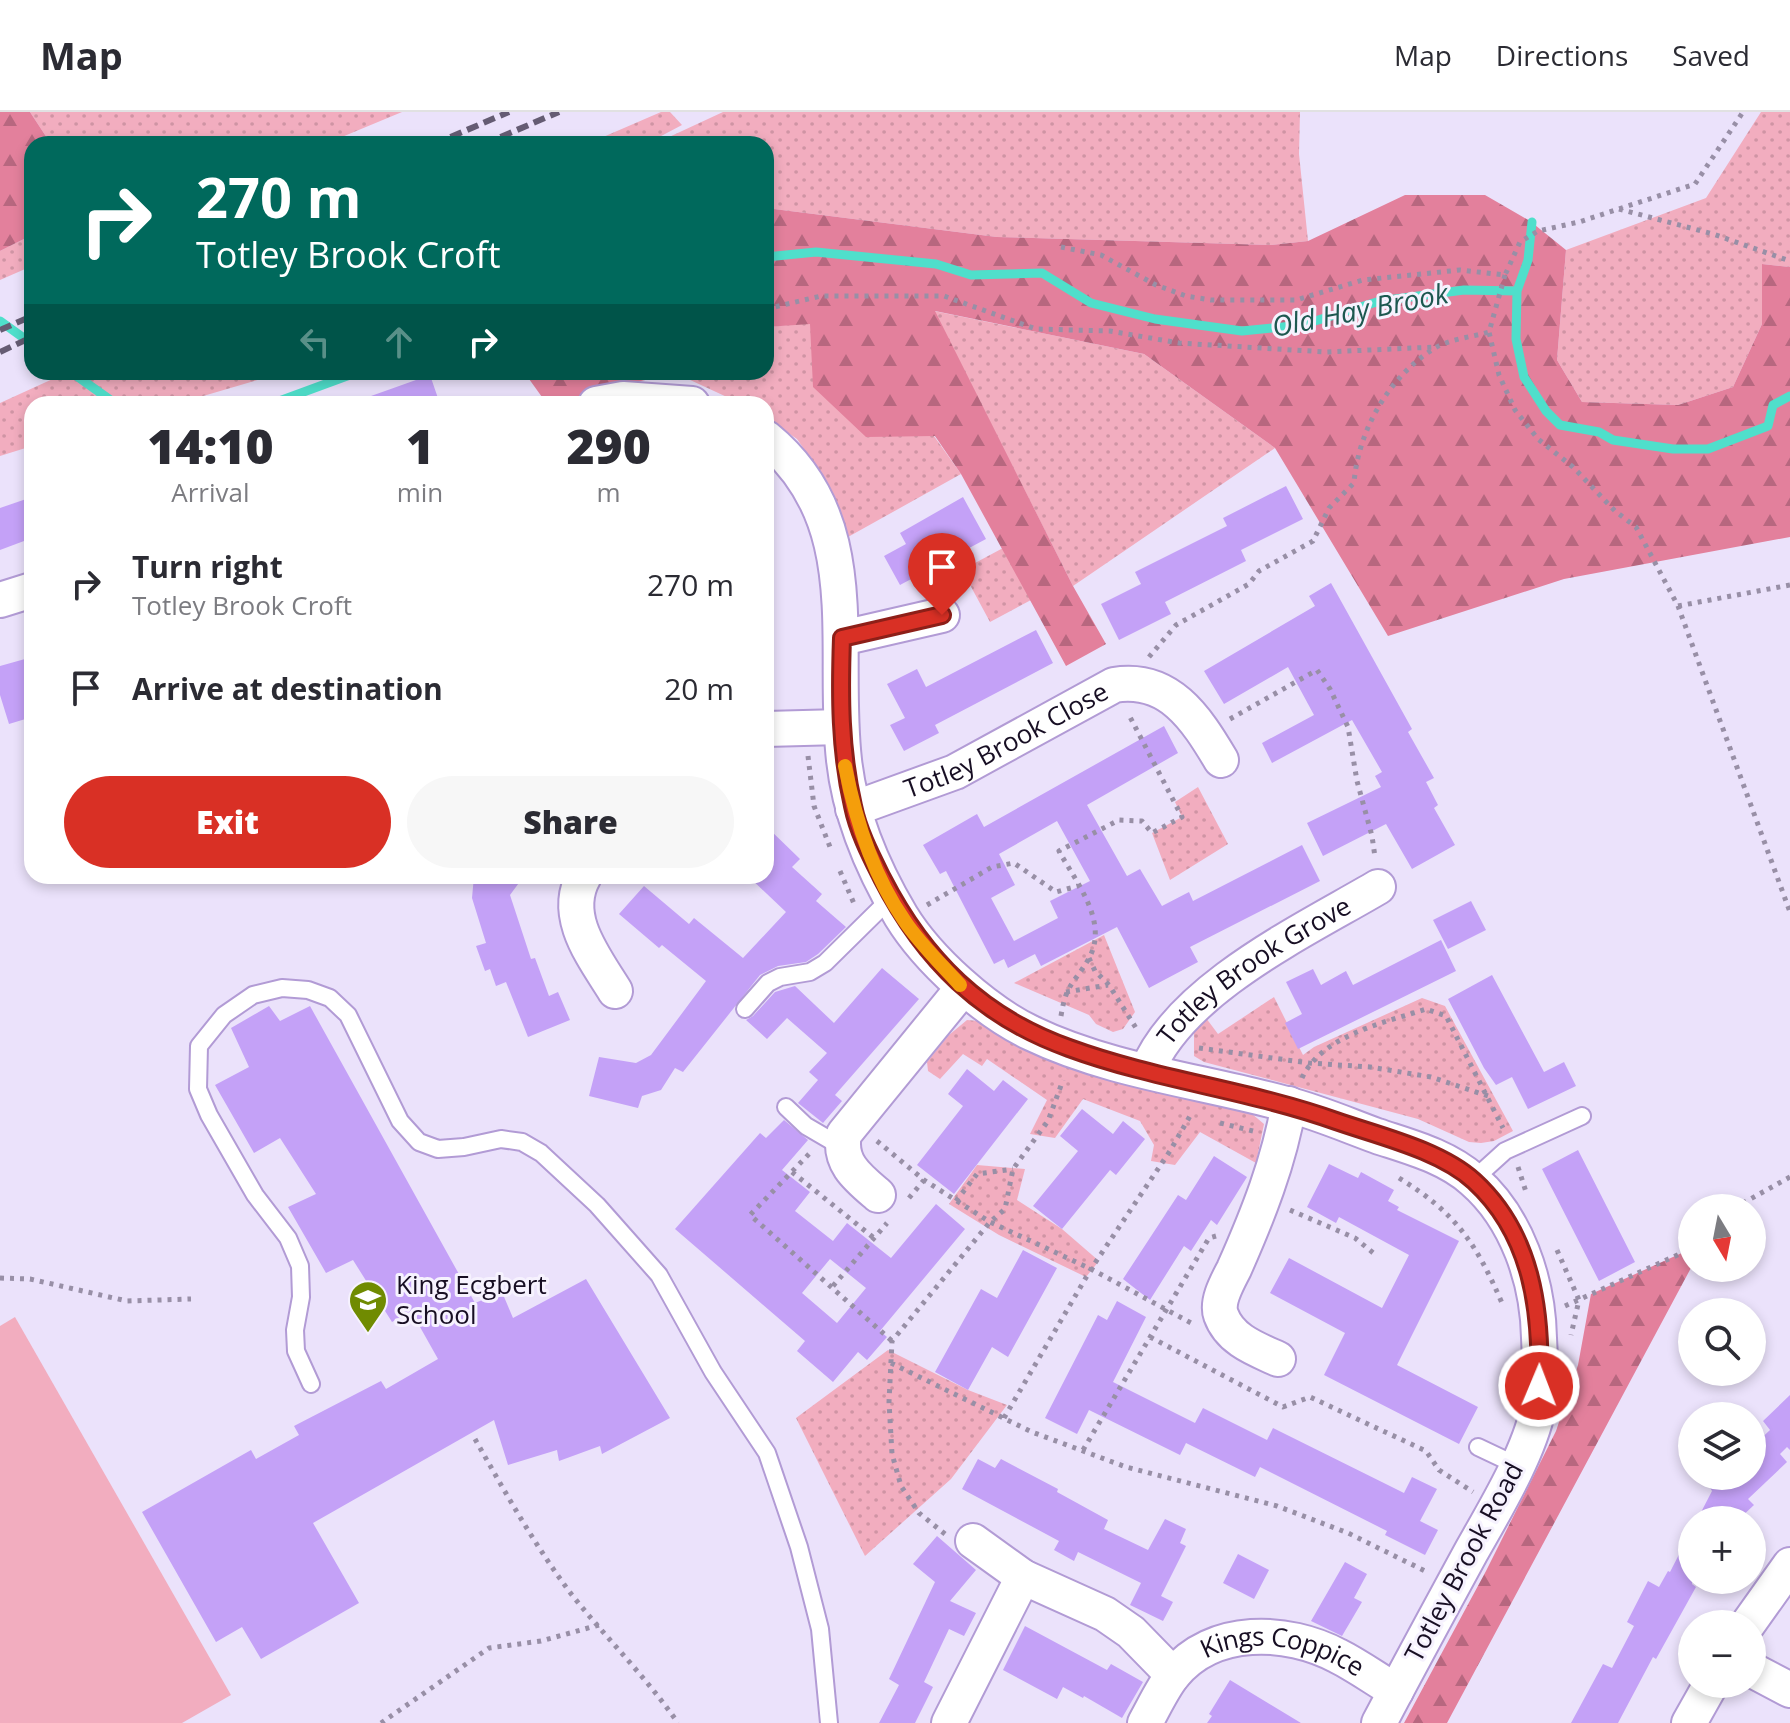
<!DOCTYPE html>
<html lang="en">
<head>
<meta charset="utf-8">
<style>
  body { margin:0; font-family:"Open Sans",sans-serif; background:#f7f7f7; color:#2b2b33; height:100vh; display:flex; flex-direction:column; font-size:30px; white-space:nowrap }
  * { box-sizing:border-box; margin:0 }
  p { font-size:26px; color:#7c7c81 }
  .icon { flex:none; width:44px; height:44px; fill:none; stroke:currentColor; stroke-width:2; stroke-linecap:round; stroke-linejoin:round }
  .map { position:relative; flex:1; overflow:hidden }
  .side { position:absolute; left:24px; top:284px; width:750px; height:488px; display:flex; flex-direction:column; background:#fff; border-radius:24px; box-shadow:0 4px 12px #0003 }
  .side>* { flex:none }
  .top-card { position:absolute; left:24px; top:24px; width:750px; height:244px; border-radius:24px; box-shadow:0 4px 12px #0003; background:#00695c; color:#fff; overflow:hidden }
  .needle { width:52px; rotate:170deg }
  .buttons { position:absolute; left:1678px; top:1082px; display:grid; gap:16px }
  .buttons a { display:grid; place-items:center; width:88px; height:88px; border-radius:50%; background:#fff; box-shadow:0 4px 12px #0003; font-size:40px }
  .pin { position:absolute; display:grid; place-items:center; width:68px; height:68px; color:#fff; margin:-82px -34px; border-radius:50% 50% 50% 0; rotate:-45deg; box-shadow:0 0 8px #0007 }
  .pin .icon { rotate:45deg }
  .me { position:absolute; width:88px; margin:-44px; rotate:1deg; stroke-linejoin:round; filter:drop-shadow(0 0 6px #0008) }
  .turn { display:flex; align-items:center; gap:28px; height:168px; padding:0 40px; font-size:36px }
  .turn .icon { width:104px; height:104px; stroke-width:2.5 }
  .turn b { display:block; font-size:56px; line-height:68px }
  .lanes { display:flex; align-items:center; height:76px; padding:0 40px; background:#0003; justify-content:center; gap:40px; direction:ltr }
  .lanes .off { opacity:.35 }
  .eta { display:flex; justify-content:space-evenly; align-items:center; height:136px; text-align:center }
  .eta b { font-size:48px; font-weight:800; line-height:56px }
  .primary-button { display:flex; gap:16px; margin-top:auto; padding:16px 40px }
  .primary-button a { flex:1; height:92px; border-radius:48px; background:#d93025; color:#fff; font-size:32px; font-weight:800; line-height:92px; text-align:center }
  .primary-button a+a { background:#f7f7f7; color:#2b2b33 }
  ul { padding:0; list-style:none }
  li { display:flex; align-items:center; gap:24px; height:104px; padding:0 40px }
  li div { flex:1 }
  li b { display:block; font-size:30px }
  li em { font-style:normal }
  header { display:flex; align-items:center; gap:48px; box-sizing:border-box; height:112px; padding:0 40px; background:#fff; border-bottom:2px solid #e1e1e2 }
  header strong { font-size:38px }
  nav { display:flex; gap:44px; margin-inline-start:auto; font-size:28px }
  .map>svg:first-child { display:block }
  .grass { fill:url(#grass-dots) }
  .forest { fill:url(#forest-firs) }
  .park { fill:#f2adbf }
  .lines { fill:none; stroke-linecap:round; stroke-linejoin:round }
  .stream { stroke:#4fdfcb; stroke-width:9 }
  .building { fill:#c4a1f7; fill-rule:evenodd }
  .lane-casing { stroke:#b29bd5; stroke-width:20 }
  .street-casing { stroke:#b29bd5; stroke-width:38 }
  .path { stroke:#988fa6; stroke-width:5; stroke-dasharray:4 6; stroke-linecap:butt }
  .lane { stroke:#fff; stroke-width:16 }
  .street { stroke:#fff; stroke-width:34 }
  .rail { stroke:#655c73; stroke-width:6; stroke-dasharray:12 6; stroke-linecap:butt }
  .route-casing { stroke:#8d1f18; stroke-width:20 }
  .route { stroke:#d93025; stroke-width:14 }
  .slow { stroke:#f59e0b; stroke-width:14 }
  .labels { text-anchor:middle; stroke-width:6; stroke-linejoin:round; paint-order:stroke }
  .street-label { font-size:26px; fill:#170e23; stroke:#f6f2fe }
  .poi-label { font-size:26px; fill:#170e23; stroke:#f6f2fe; text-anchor:start }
  .water-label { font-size:28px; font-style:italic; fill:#1d5850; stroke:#f6f2fe }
</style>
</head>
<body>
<header>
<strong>Map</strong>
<nav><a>Map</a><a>Directions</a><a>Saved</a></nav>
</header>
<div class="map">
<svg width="1790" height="1611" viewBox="0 0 1790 1611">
  <defs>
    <pattern id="grass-dots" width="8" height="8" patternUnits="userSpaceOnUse" patternTransform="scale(2)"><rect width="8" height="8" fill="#f2adbf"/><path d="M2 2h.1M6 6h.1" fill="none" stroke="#cf94a4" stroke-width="1.8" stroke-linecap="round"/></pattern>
    <pattern id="forest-firs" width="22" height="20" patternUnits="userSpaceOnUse" patternTransform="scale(2)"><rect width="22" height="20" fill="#e3809c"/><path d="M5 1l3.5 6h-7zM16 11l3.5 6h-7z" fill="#b7677f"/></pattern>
  </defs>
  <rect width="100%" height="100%" fill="#ebe2fb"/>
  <path class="grass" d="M30,0H402L325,32H51Z
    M661,0H670L682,13L646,32H587Z
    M723,0H1300L1299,42L1308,129L1271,133L997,125L766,96V32H654Z
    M1761,0H1790V155L1762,152V212L1733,275L1678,293L1582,290L1557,248L1566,138L1706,86Z
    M32,123V154L0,168V139Z
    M934,199L1144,242L1275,336L1073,474Z
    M810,211L866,324H934L961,362L848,425L824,366L797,327L766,306V292H742L688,267L696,260H766V215Z
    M68,260H285L176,292H32V334L0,344V291Z
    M1003,436L1031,488L990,510L962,458Z
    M1198,675L1228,732L1170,768L1152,721L1182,705L1175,690Z
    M1104,823L1135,900L1123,917L1113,920L1096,912L1089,903L1014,871Z
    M1274,885L1303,943L1314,935L1422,886L1445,894L1513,1019L1494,1029L1481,1031L1469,1030L1418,1007L1204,950L1194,944V920L1206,906L1218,922Z
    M967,908L978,909L1019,933L1245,996L1264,1012L1256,1051L1200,1020L1175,1053L1151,1049L1154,1033L1140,1009L1083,987L1055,1026L1030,1022L1047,988L987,947L982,954L963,942L940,967L928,959L927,950L949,923Z
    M977,1053L1025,1057L1017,1088L1062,1117L1099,1149L1086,1165L999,1123L949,1092Z
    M888,1238L968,1278L1007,1293L951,1367L865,1444L796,1306Z"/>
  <path class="forest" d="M0,0H30L51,32H32V123L0,139Z
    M1405,83H1485L1530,109L1566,138L1557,248L1582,290L1678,293L1733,275L1762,212V152L1790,155V425L1564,467L1388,524L1275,336L1144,242L935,199L1073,474L1106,532L1066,554L961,362L935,324L866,325L813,275L810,212L766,215V96L997,125L1271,133L1308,129Z
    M524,260H696L688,267L653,266L550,292H547Z
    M1692,1132V1154L1447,1611H1404L1486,1459L1556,1319L1578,1253L1591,1182L1684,1140Z"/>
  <path class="park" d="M15,1205L231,1583L182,1611H0V1214Z"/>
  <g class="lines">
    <path class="stream" d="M766,145L816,140L936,152L971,163L1042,161L1091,191L1155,207L1242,219L1302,213L1380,189L1464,178L1517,179L1516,227L1524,265L1546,299L1560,313L1599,320L1613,328L1673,337H1708L1768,314L1773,293L1790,284
      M1517,179L1528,148L1532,110
      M0,209L32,232
      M71,260L116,292
      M271,292L358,260"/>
  </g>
  <path class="building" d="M430,263L440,292H357V289Z
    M1286,374L1303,407L1241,438L1246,449L1165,490L1171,502L1119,528L1101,492L1141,472L1135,460L1227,414L1223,406Z
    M32,385V426L0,438V396Z
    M963,385L986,427L900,473L884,444L906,432L900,421Z
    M1331,471L1412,617L1408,620L1434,666L1426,670L1438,693L1434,696L1455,733L1412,757L1386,712L1323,744L1307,711L1381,675L1375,664L1382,660L1352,608L1272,651L1262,631L1314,603L1288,555L1224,592L1204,559L1315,494L1309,484Z
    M1036,518L1053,551L935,613L939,621L904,639L890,613L905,606L887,572L917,557L926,575Z
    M25,547L32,572V605L9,612L0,583V554Z
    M1164,614L1178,641L1087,693L1127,764L1140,757L1162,794L1189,780L1193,789L1302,733L1320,769L1190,835L1198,850L1149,876L1117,815L1041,854L1035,842L1008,856L1004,847L994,852L946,759L940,762L923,733L977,702L984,715ZM1057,709L1090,769L1050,789L1058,806L1014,829L991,786L1015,773L999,742Z
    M766,714L800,747L792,755L822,782L816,789L846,815L818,842L806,850L778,854L760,863L683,960L675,956L661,978L642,984L638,996L589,984L599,945L636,951L651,943L706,869L662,833L659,836L619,802L644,774L689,812L694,806L743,846L786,800L748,764H766Z
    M474,764H524L510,783L531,847L535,846L549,884L558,880L570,908L528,925L506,870L496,874L490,857L485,859L476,834L486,831L472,786Z
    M1471,789L1486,818L1448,837L1433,808Z
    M1441,828L1456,859L1298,937L1285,911L1302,902L1286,870L1313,857L1321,873L1346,859L1353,873Z
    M882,856L919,887L835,983L842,989L823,1011L798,991L818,968L809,960L827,941L787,906L767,927L746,908L753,904L775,880L795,874L834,911Z
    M1492,863L1544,960L1564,950L1576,974L1528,997L1512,965L1496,973L1484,956L1448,887Z
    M269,894L280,909L310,894L475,1191L502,1180L513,1206L586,1167L670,1306L602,1342L600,1334L559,1349L557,1338L508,1353L494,1308L313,1411L359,1491L261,1547L242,1515L216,1530L142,1400L251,1338L256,1347L299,1323L294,1314L381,1269L386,1277L438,1247L411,1199L392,1210L353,1148L326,1161L288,1095L316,1082L280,1026L254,1041L215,973L249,955L231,916Z
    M967,957L994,979L1003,968L1028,987L954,1082L917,1053L963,994L948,982Z
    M1082,997L1113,1022L1123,1009L1145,1027L1116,1063L1110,1058L1062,1117L1033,1094L1078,1039L1060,1024Z
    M784,1008L808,1028L782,1058L810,1080L795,1099L833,1129L847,1111L891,1146L936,1092L965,1117L880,1219L887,1225L867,1248L858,1240L833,1270L797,1239L805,1229L675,1117L760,1021L766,1026ZM830,1147L866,1176L837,1211L802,1181Z
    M1578,1038L1635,1150L1599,1169L1542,1057Z
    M1214,1044L1247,1065L1217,1113L1211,1108L1191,1139L1184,1134L1150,1188L1123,1167L1178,1083L1186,1088Z
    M1329,1052L1358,1066L1361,1060L1394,1078L1388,1089L1399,1095L1397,1098L1459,1129L1397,1253L1478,1295L1459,1332L1324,1263L1345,1221L1270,1181L1289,1146L1382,1196L1409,1143L1339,1105L1336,1111L1307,1095Z
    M1023,1138L1057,1156L1008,1245L992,1235L968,1278L935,1260L981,1177L997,1186Z
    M1117,1189L1146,1205L1113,1270L1195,1311L1203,1296L1267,1328L1273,1316L1404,1381L1412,1365L1437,1377L1420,1409L1438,1418L1425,1443L1385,1423L1387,1419L1260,1355L1255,1365L1186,1331L1180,1343L1089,1298L1077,1322L1045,1306L1098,1203L1107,1208Z
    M1790,1283V1338L1787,1335L1780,1342L1787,1350L1748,1387L1754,1393L1738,1408H1697L1712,1379L1703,1364H1752V1335L1770,1318L1763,1309Z
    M978,1347L995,1356L1001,1347L1058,1377L1057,1380L1108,1408L1104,1417L1148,1438L1165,1407L1186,1417L1180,1431L1186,1434L1161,1484L1173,1490L1163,1509L1130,1493L1141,1471L1078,1440L1074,1449L1054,1438L1059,1429L962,1377Z
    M1692,1417V1472L1696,1475L1656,1547L1653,1545L1618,1611H1571L1603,1552L1612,1556L1634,1514L1627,1510L1648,1469L1659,1475L1668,1459L1670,1460Z
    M937,1424L976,1458L950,1489L976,1501L964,1524L949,1517L924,1570L933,1575L915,1611H879L899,1573L889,1567L935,1470L913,1452Z
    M1238,1442L1269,1458L1254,1487L1223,1471Z
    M1345,1450L1367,1462L1354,1486L1362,1490L1342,1524L1311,1509Z
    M1025,1514L1107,1558L1111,1552L1143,1570L1122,1606L1084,1584L1083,1586L1063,1575L1057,1587L1003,1558Z
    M1230,1568L1301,1611H1207L1212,1604L1209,1602Z"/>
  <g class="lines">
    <g class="lane-casing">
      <path id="lane" d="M745,897L768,871L780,865L810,860L825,851L892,785
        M786,995L806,1014L842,1035
        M1473,1068L1505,1039L1582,1004
        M311,1272L296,1239L295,1218L301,1185L300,1154L288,1126L255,1083L209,1003L198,977L199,934L224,903L253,883L282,876L308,878L330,886L348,903L400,1009L419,1030L438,1037L464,1035L501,1027L522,1030L541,1041L597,1093L659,1163L713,1260L767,1341L799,1435L820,1517L829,1611
        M1478,1335L1516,1353"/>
    </g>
    <g class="street-casing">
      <g id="street">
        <path d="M596,292L623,287L692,292"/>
        <path d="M766,326C868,409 831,534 844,648C850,703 873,757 901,804C928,848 985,899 1031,921C1110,959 1202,969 1286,992C1317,1000 1347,1013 1377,1024C1410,1035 1446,1044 1473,1068C1517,1106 1538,1169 1539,1226C1540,1248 1542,1274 1538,1296C1530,1340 1493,1401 1471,1440C1440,1497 1409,1554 1379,1611"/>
        <path d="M0,488L32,478"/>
        <path d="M842,526L942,503"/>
        <path d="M766,617L841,615"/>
        <path id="s1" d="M853,697L955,660L1114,573C1169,564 1196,606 1221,648"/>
        <path d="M584,764C561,804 594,845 615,879"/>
        <path id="s2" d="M1147,959C1180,877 1305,818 1378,775"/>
        <path d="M878,1083C858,1066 838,1051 844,1022L963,876"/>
        <path d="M1278,1247C1256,1237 1230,1228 1221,1203C1216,1189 1228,1169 1234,1157C1258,1103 1279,1050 1289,992"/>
        <path d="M973,1429L1023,1465L1105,1502L1131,1520L1173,1563"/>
        <path d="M1748,1512L1790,1453"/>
        <path d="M1752,1558L1790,1578"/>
        <path d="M949,1611L1023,1465"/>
        <path id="s3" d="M1145,1611C1154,1595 1162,1577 1173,1563C1213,1514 1287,1517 1338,1544C1358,1554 1377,1568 1396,1579"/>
        <path d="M1689,1611L1711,1572"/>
      </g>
    </g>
    <path class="path" d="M1619,97L1713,122L1790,149
      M1061,135L1101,143L1156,173L1186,184L1211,188H1296L1363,168L1460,158L1505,163L1520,130L1538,119L1579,110L1695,72L1743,0
      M1505,163L1489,220L1499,263L1515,298L1538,327L1573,355L1615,399L1636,415L1678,494L1790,800
      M766,197L821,184H944L1036,217L1110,219L1179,231L1326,240L1436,235
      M1678,494L1790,473
      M1149,545L1176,513L1249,472L1259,459L1313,429L1329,396L1354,371C1358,319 1389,264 1435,236C1450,227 1472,225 1489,220
      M1230,607L1317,558L1330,577L1348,615L1357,669L1372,724L1375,745
      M808,644L814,694L830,735
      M840,759L855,794
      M927,793L992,755L1014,751L1056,780L1078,774
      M1089,846L1095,859L1109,873L1136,916
      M1066,880L1108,873
      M1061,904C1066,872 1073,873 1088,848C1110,811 1077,772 1059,739L1119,708L1142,709L1152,721L1182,705L1129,603
      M1199,936L1309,951L1370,955L1431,965L1488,984
      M1302,966C1322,923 1384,911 1426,897L1446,904L1503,1016
      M1220,1011L1253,1019
      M877,1029L924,1068L990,1110L1091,1157L1193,1212
      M809,1042L750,1103L892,1229
      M1518,1055L1526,1080
      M792,1060L874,1126
      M1399,1066C1456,1101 1476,1131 1502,1191
      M909,1086L924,1068
      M956,1089L977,1062L1013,1057
      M1734,1096L1790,1065
      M1290,1098L1355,1126L1377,1144
      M1557,1138L1579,1188L1571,1223
      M0,1166L30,1167L127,1189L191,1187
      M833,1174L887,1111
      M1565,1194L1684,1140L1692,1130
      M1150,1225L1283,1295L1310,1285L1426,1339L1439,1358L1473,1380
      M891,1251L1032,1320L1126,1355L1277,1394L1348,1421L1425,1459
      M1004,1306L1091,1157L1170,1039L1190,1004
      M475,1327C505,1380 535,1434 572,1483C607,1527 646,1565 678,1611
      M1083,1338L1209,1126L1216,1124
      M945,1422L919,1401L901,1374L892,1342L889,1290L892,1229L990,1110L1005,1097L1013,1057L1048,1009L1063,968
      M381,1611L489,1536L541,1529L599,1513"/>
    <use href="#lane" class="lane"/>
    <use href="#street" class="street"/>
    <path class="rail" d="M434,32L509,0
      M484,32L559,0
      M0,218L32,204
      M0,240L32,225"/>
  </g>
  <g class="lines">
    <g class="route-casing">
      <path id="route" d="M942,503L842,526C840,583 840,638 853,694C858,719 871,744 882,766C924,848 982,905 1069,936C1156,968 1249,978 1336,1009C1379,1024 1440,1038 1474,1069C1532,1122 1542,1199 1539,1274"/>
    </g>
    <use href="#route" class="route"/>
    <path class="slow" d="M845,654C855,706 873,763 904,808C919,831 941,852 960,873"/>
  </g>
  <defs>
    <g id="school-pin" transform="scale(2)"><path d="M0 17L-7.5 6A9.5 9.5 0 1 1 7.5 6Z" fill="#708b01" stroke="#f6f2fe"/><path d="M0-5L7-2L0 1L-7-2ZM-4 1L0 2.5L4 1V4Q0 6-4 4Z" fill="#fff"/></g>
  </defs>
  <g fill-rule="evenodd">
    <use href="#school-pin" x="368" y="1188"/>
  </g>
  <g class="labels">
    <g class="street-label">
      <text dy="9" stroke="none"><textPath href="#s1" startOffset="168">Totley Brook Close</textPath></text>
      <text dy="9" stroke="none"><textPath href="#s2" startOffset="150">Totley Brook Grove</textPath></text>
      <text transform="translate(1464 1450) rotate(-62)" y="9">Totley Brook Road</text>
      <text dy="9" stroke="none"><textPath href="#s3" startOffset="178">Kings Coppice</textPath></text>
    </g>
    <g class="poi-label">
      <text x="396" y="1182">King Ecgbert<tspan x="396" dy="30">School</tspan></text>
    </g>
    <g class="water-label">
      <text transform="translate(1360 198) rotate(-11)" y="10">Old Hay Brook</text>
    </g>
  </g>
</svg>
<div class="buttons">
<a><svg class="needle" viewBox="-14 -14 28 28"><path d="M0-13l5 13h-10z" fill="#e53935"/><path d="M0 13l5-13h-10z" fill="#7c7c81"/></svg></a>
<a><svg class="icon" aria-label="search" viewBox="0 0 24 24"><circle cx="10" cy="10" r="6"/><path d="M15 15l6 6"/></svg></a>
<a><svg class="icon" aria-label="layers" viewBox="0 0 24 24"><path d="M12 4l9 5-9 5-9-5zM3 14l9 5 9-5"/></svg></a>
<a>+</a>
<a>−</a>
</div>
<div class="pin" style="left:942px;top:503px;background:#d93025"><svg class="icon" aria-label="arrive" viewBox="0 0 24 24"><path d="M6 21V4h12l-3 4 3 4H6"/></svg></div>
<svg class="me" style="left:1539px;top:1274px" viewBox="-20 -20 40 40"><circle r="17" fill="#d93025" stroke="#fff" stroke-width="3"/><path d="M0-11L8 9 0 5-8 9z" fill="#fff"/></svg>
<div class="top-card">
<div class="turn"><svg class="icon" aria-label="right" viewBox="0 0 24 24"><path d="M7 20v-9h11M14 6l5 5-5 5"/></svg><div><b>270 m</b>Totley Brook Croft</div></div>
<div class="lanes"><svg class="icon off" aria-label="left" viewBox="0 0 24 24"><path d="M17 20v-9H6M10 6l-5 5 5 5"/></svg><svg class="icon off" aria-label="ahead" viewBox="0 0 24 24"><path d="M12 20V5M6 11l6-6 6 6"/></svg><svg class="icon" aria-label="right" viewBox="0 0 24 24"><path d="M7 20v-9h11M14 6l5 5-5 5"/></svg></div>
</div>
<section class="side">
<div class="eta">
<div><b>14:10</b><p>Arrival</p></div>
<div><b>1</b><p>min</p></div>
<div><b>290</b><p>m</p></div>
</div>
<ul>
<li><svg class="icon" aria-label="right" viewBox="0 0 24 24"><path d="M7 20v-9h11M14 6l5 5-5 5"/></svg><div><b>Turn right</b><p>Totley Brook Croft</p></div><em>270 m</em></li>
<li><svg class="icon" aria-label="arrive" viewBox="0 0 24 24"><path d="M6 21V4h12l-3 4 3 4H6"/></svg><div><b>Arrive at destination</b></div><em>20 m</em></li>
</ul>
<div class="primary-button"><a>Exit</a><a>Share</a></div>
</section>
</div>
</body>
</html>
